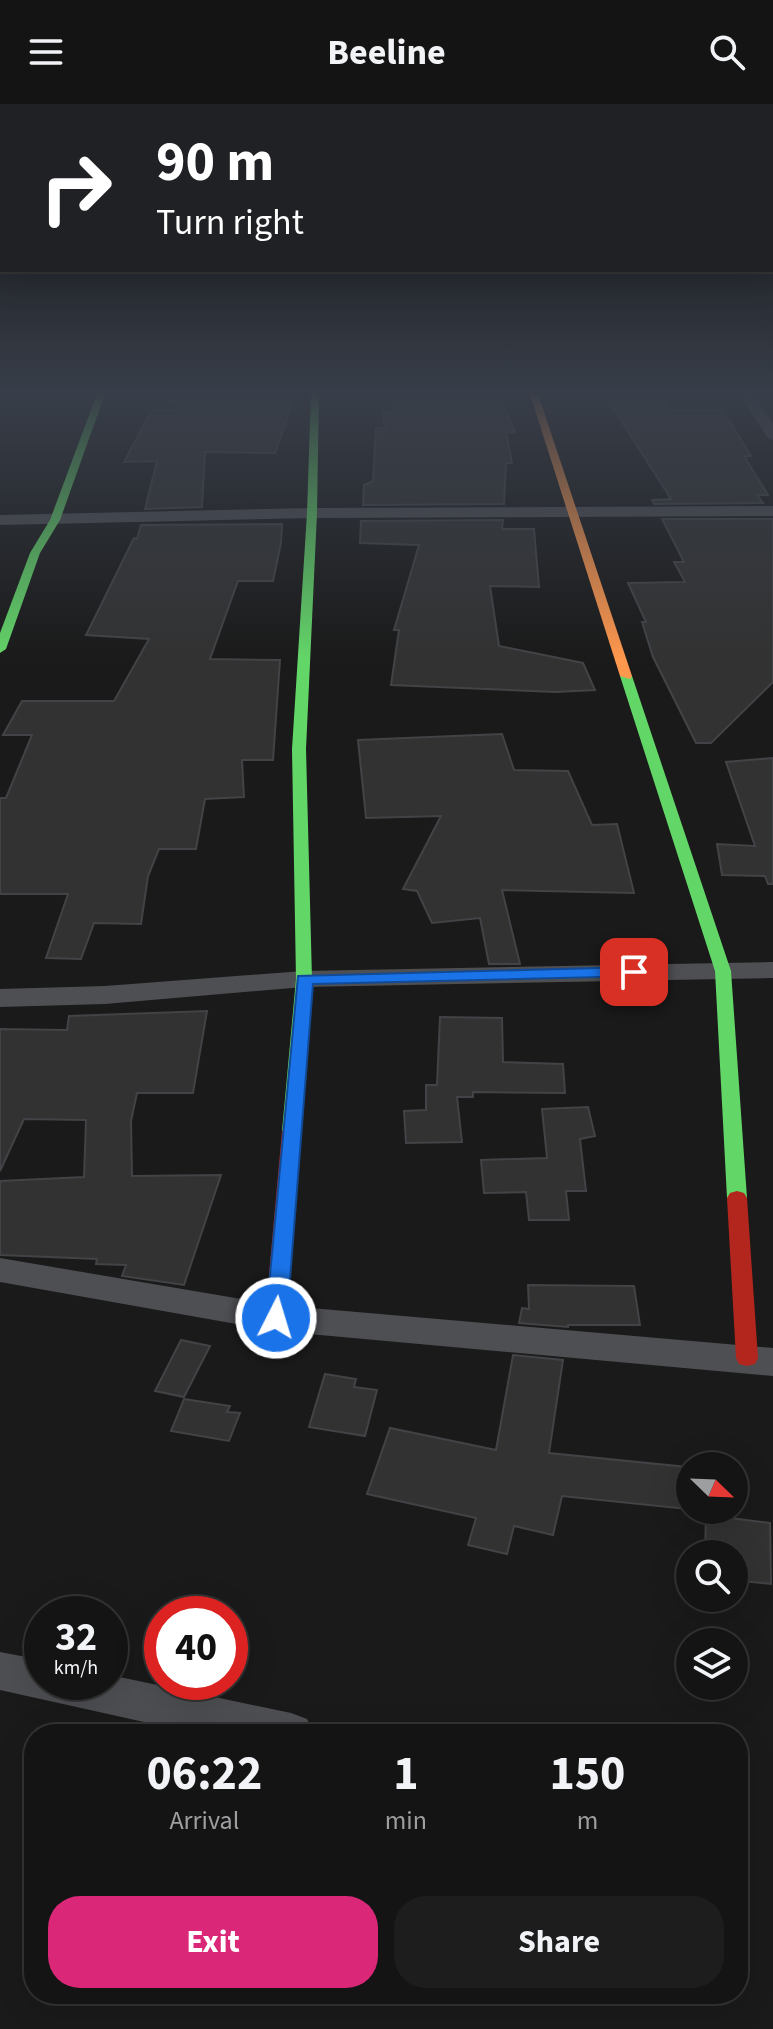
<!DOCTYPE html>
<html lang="en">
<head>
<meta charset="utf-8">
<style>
  body { margin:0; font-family:"Source Sans 3",sans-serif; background:#1d1d1d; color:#f1f3f6; height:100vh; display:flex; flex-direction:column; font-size:30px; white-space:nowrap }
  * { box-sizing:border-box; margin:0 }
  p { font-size:26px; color:#9d9ea0 }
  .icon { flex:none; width:44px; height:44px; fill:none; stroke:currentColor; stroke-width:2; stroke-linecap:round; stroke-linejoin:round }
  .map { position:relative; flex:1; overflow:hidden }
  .panel { position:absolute; left:24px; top:1620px; width:724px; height:280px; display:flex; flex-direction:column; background:#141414; border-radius:32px; box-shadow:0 8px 32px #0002,0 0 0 2px #333334 }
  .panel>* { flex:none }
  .banner { position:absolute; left:0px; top:0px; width:774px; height:168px; box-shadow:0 8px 32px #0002,0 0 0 2px #333334; background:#202124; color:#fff; overflow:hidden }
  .needle { width:52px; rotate:113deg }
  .fabs { position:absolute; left:676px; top:1348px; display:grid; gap:16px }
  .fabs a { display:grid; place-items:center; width:72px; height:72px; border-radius:50%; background:#141414; box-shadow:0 8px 32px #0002,0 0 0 2px #333334; font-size:40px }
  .speed { position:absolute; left:24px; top:1492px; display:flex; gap:16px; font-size:40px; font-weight:700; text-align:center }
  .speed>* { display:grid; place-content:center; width:104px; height:104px; border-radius:50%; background:#141414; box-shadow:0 8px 32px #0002,0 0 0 2px #333334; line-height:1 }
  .speed small { font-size:20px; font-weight:400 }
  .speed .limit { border:12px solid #d22; background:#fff; color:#111 }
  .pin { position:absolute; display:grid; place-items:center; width:68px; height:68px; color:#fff; margin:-34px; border-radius:16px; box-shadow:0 4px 12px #0006 }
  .me { position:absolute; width:88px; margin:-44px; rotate:5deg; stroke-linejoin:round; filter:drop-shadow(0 0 6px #0008) }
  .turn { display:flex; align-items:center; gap:28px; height:168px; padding:0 24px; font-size:36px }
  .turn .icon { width:104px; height:104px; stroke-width:2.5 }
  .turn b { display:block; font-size:56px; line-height:68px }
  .eta { display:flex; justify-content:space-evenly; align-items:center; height:136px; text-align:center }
  .eta b { font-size:48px; font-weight:700; line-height:56px }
  .action { display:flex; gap:16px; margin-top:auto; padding:16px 24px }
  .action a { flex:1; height:92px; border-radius:32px; background:#db2777; color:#fff; font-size:32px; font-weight:700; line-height:92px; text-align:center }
  .action a+a { background:#1d1d1d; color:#f1f3f6 }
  header { display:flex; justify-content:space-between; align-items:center; height:104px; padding:0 24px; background:#141414; font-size:36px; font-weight:700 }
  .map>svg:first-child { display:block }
  .building { fill:#323232; stroke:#424346; stroke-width:2 }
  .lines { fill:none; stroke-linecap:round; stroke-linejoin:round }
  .street { fill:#4e4f53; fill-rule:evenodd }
  .fast { fill:#63d668; fill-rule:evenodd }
  .slow { fill:#ff974d; fill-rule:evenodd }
  .jam { fill:#b3261e; fill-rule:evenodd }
  .route { fill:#1a73e8; stroke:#114b97; stroke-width:2 }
</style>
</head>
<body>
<header><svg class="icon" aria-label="menu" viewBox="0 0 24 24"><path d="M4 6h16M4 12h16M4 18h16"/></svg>Beeline<svg class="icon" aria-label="search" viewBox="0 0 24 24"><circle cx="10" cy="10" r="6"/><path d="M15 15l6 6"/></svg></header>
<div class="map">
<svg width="773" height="1925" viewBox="0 0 773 1925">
  <rect width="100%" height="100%" fill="#1a1a1a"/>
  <path class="building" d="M263,287L260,299L292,300L275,349L205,348L202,403L145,405L157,357L124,358L152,306H189L151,288Z
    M420,287H497L515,328H506L512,359H506L504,400L363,401L364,381L373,377L376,324H385L383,308H395L394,295H400L399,292H421Z
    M606,293H663L670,306H723L751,352H744L768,391H757L763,399L654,400L652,396L671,395Z
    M662,415H773V578L711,639H696L653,553L642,518H646L628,479L685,478L674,458H684Z
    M503,416L502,425H534L539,483L490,482L499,542L583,559L595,586L555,588L391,581L399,526H394L419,441L360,439L361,417Z
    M282,420L281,439L273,477H238L210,555L280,556L273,656H242L244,693L205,695L196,745H159L148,772L141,820L94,819L81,855L46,854L68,790H0V694H6L32,631H3L22,597H114L149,535L86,531L134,434L137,435L141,421Z
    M502,630L514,666L568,667L592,721L617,720L634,789L502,786L520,860H489L480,814L432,819L417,787L403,785L441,712L366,714L358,636Z
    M773,654V780H768L765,772L722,771L717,740L755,742L726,658Z
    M207,907L193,989H137L131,1017L132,1072L221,1071L184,1181L122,1172L126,1161L96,1160L97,1155L0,1151V1077L84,1073L86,1016L24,1015L0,1067V925L67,926L69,912Z
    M440,913L502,914L503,958L563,960L565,989L473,988V993H457L462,1038L406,1039L404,1007L426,1006V981H437Z
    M588,1003L595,1032L580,1035L586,1087H566L569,1116H529L526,1088L484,1089L481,1056L547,1054L542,1005Z
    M528,1181L634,1182L640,1221H568V1223L519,1219L522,1204L529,1205Z
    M181,1236L210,1242L184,1293L155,1287Z
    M513,1251L563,1256L549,1349L687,1363V1405L562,1392L553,1431L514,1422L507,1450L468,1441L476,1414L367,1390L390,1324L496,1346Z
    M325,1270L356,1275L354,1283L377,1286L365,1332L309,1323Z
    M184,1295L230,1302L227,1308L240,1309L229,1337L171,1327Z
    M706,1411L770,1419L771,1480L734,1476V1450H705Z"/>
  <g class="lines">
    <path class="street" d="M737,287H751L773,319V336L768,334Z
      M773,402V412L312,414L0,421V411L312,404Z
      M773,858V874L304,883L105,900L0,903V885L105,882L304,867Z
      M0,1154L276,1201L773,1244V1272L276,1227L0,1178Z
      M0,1548L42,1556V1578H110V1571L291,1609L307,1615L314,1630H198L0,1586Z"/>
    <path class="fast" d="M98,287H106L60,416L40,449L6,545L0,549V529L30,449L50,416Z
      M311,287H319L317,409L306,645L312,875L300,1027L291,1033L282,1027L296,875L292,645L307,409Z
      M626,568L632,572L731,867L747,1094L744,1099H730L727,1094L715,867L620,572Z"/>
    <path class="slow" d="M529,287H537L632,572L630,575L620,572Z"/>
    <path class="jam" d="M291,1021L300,1027L287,1214L284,1219L276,1222L268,1219L265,1214L282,1027Z
      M737,1087L744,1089L747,1094L758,1254L755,1260L747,1262L739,1260L736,1254L727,1094L730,1089Z"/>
  </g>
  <linearGradient id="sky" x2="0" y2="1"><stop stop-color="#0e0e0e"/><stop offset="0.52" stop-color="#383e49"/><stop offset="1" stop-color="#383e49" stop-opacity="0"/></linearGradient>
  <rect width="773" height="556" fill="url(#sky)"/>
  <path class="route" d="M634,863L640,865L642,868L640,872L313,880L287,1214L284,1219H269L266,1214L298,872Z"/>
</svg>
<div class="fabs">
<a><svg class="needle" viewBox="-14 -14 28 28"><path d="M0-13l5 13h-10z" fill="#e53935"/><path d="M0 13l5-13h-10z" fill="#9d9ea0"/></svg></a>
<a><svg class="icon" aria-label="search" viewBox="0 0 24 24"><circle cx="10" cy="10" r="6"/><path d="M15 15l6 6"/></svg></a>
<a><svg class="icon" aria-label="layers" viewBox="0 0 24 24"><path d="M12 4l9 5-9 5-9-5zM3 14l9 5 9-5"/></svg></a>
</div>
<div class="speed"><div>32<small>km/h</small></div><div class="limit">40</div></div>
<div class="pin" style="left:634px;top:868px;background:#d93025"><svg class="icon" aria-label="arrive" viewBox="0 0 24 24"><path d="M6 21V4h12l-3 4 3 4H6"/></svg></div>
<svg class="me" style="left:276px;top:1214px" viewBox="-20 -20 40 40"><circle r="17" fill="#1a73e8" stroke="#fff" stroke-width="3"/><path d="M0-11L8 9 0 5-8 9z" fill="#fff"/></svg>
<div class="banner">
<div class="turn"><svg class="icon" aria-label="right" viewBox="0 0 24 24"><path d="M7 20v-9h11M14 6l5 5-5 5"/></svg><div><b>90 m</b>Turn right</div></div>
</div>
<section class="panel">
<div class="eta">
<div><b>06:22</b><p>Arrival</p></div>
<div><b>1</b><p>min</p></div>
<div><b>150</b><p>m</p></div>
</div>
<div class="action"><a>Exit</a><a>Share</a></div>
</section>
</div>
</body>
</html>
